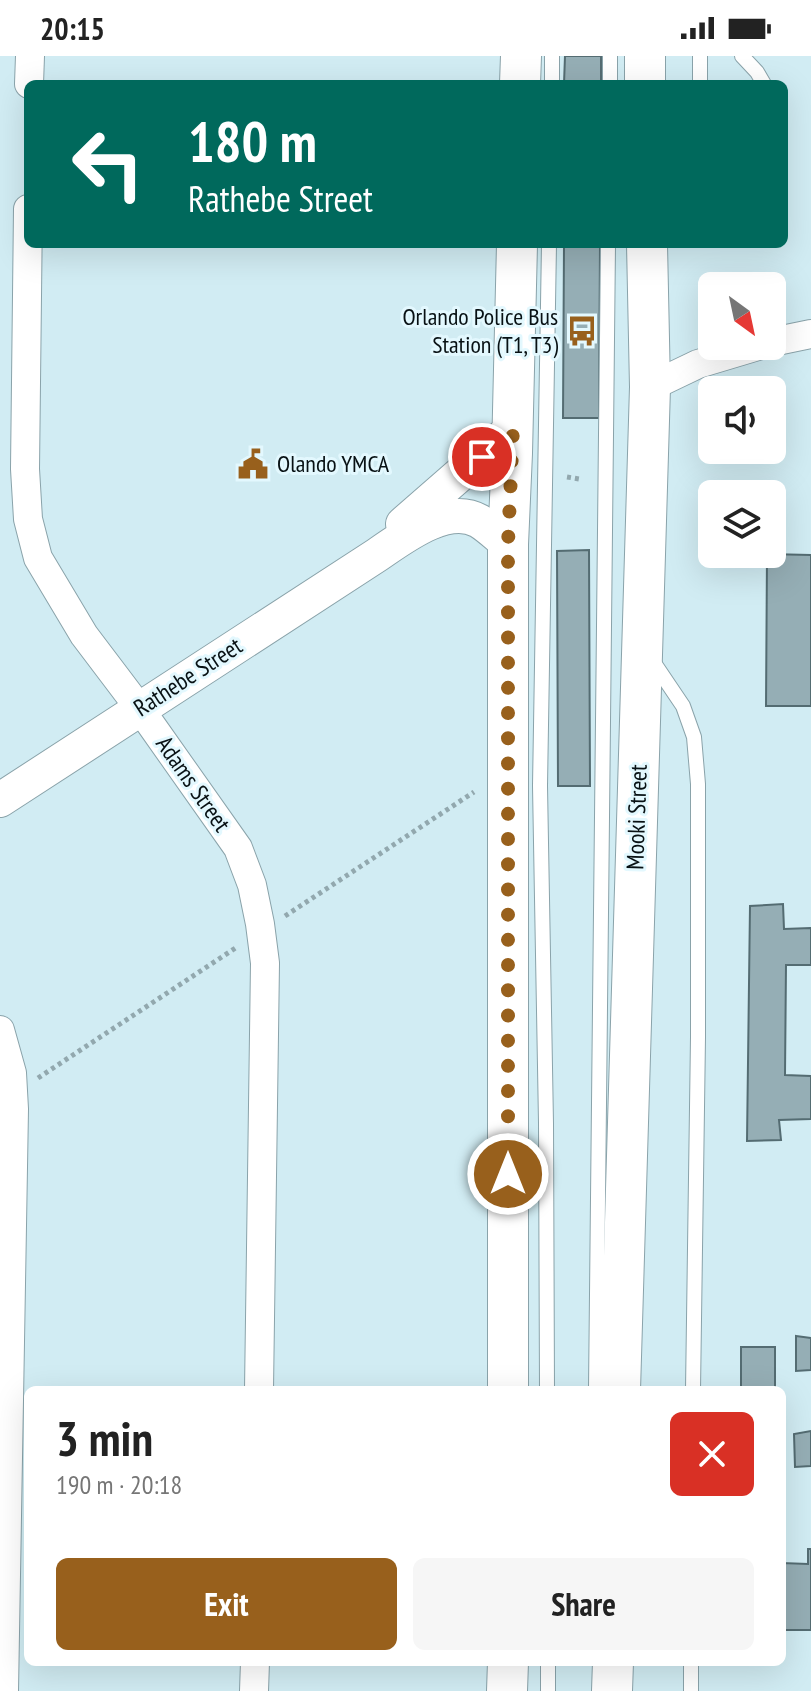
<!DOCTYPE html>
<html lang="en">
<head>
<meta charset="utf-8">
<style>
  body { margin:0; font-family:"PT Sans Narrow",sans-serif; background:#f6f6f6; color:#222; height:100vh; display:flex; flex-direction:column; font-size:30px; white-space:nowrap }
  * { box-sizing:border-box; margin:0 }
  p { font-size:26px; color:#767676 }
  .icon { flex:none; width:44px; height:44px; fill:none; stroke:currentColor; stroke-width:2; stroke-linecap:round; stroke-linejoin:round }
  .map { position:relative; flex:1; overflow:hidden }
  .side { position:absolute; left:24px; top:1330px; width:762px; height:280px; display:flex; flex-direction:column; background:#fff; border-radius:12px; box-shadow:0 8px 32px #0002 }
  .side>* { flex:none }
  .hud { position:absolute; left:24px; top:24px; width:764px; height:168px; border-radius:12px; box-shadow:0 8px 32px #0002; background:#00695c; color:#fff; overflow:hidden }
  .needle { width:52px; rotate:147deg }
  .tools { position:absolute; left:698px; top:216px; display:grid; gap:16px }
  .tools a { display:grid; place-items:center; width:88px; height:88px; border-radius:12px; background:#fff; box-shadow:0 8px 32px #0002; font-size:40px }
  .pin { position:absolute; display:grid; place-items:center; width:68px; height:68px; color:#fff; margin:-34px; border:4px solid #fff; border-radius:50%; box-shadow:0 2px 8px #0007 }
  .me { position:absolute; width:88px; margin:-44px; rotate:0deg; stroke-linejoin:round; filter:drop-shadow(0 0 6px #0008) }
  .turn { display:flex; align-items:center; gap:28px; height:168px; padding:0 32px; font-size:36px }
  .turn .icon { width:104px; height:104px; stroke-width:2.5 }
  .turn b { display:block; font-size:56px; line-height:68px }
  .round { display:grid; place-items:center; flex:none; width:84px; height:84px; border-radius:12px; background:#f6f6f6 }
  .headline { display:flex; align-items:center; justify-content:space-between; height:136px; padding:0 32px }
  h1 { font-size:48px; font-weight:700; line-height:60px }
  .button { display:flex; gap:16px; margin-top:auto; padding:16px 32px }
  .button a { flex:1; height:92px; border-radius:12px; background:#98601c; color:#fff; font-size:32px; font-weight:700; line-height:92px; text-align:center }
  .button a+a { background:#f6f6f6; color:#222 }
  .status { display:flex; justify-content:space-between; align-items:center; height:56px; padding:0 40px; background:#fff; direction:ltr }
  .status svg { height:22px; fill:currentColor }
  .map>svg:first-child { display:block }
  .building { fill:#95aeb5; stroke:#546c72; stroke-width:2 }
  .lines { fill:none; stroke-linecap:round; stroke-linejoin:round }
  .service-casing { stroke:#8aa3aa; stroke-width:16 }
  .minor-casing { stroke:#8aa3aa; stroke-width:30 }
  .tertiary-casing { stroke:#8aa3aa; stroke-width:36 }
  .secondary-casing { stroke:#8aa3aa; stroke-width:42 }
  .path { stroke:#92a8ae; stroke-width:5; stroke-dasharray:4 4; stroke-linecap:butt }
  .service { stroke:#fff; stroke-width:14 }
  .minor { stroke:#fff; stroke-width:28 }
  .tertiary { stroke:#fff; stroke-width:34 }
  .secondary { stroke:#fff; stroke-width:40 }
  .route { stroke:#98601c; stroke-width:14; stroke-dasharray:0 25.2 }
  .labels { text-anchor:middle; stroke-width:6; stroke-linejoin:round; paint-order:stroke }
  .poi-label { font-size:24px; fill:#081114; stroke:#e3f8fe; text-anchor:end }
  .street-label { font-size:24px; fill:#081114; stroke:#e3f8fe }
</style>
</head>
<body>
<div class="status"><b>20:15</b><svg viewBox="0 0 49 12"><path d="M0 12V9h3v3zM5 12V6h3v6zM10 12V3h3v9zM15 12V0h3v12zM26 1h20v11H26zM47 4h2v5h-2z"/></svg></div>
<div class="map">
<svg width="811" height="1635" viewBox="0 0 811 1635">
  <rect width="100%" height="100%" fill="#d1ecf3"/>
  <path class="building" d="M565,0H601V28H564Z
    M564,188H600L599,362H563Z
    M589,494L590,730H558L557,495Z
    M767,498L811,499V650H766Z
    M783,848L784,873L811,872V909H786L785,1019L811,1020V1063L779,1064L781,1084L747,1085L750,850Z
    M796,1280L811,1282V1314L796,1315Z
    M741,1291H775V1334H741Z
    M811,1375V1410L795,1411L794,1378Z
    M808,1493H811V1574H782V1507L808,1508Z"/>
  <g class="lines">
    <g class="service-casing">
      <path id="service" d="M700,0V28
        M742,0L757,16L764,28
        M552,28V0
        M610,28V0
        M652,604L683,650L694,681L698,728V981L693,1334
        M547,1334L546,1067L540,730L549,188
        M596,1334L608,188
        M548,1606V1635
        M691,1635V1606"/>
    </g>
    <g class="minor-casing">
      <path id="minor" d="M29,28L30,0
        M28,153L25,413L28,463L38,502L84,579L140,653L238,792L252,829L260,868L265,907L259,1334
        M772,286L811,278
        M650,331L698,308L758,290
        M0,974L12,1017L14,1053L4,1635
        M254,1635L255,1606"/>
    </g>
    <g class="tertiary-casing">
      <path id="tertiary" d="M403,468L513,372
        M0,744L377,499C402,482 447,447 479,465C489,471 499,481 508,488"/>
    </g>
    <g class="secondary-casing">
      <path id="secondary" d="M645,0V28
        M520,28L521,0
        M508,1334V488L512,397L517,188
        M620,1334L650,331L647,188
        M507,1635L508,1606
        M612,1635L613,1606"/>
    </g>
    <path class="path" d="M567,421L579,423
      M285,860L474,736
      M38,1022L237,891"/>
    <use href="#service" class="service"/>
    <use href="#minor" class="minor"/>
    <use href="#tertiary" class="tertiary"/>
    <use href="#secondary" class="secondary"/>
  </g>
  <g class="lines">
    <path class="route" d="M482,401L513,372L508,488V1118"/>
  </g>
  <defs>
    <g id="bus-bare" transform="scale(2.4)"><path d="M-5-6H5V4H4V6H2V4H-2V6H-4V4H-5ZM-3.5-4V0h7V-4ZM-3.5 1.2v1.5H-2V1.2ZM2 1.2v1.5H3.5V1.2Z" fill="#98601c" stroke="#e3f8fe" stroke-width="2.5" paint-order="stroke"/></g>
    <g id="civic-bare" transform="scale(2.4)"><path d="M-.6-6.5H3V-4.5H.6V-3L4-1V1h2V6H-6V1h2V-1L-.6-3ZM-1.2 2.5V6h2.4V2.5Z" fill="#98601c" stroke="#e3f8fe" stroke-width="2.5" paint-order="stroke"/></g>
  </defs>
  <g fill-rule="evenodd">
    <use href="#bus-bare" x="582" y="275"/>
    <use href="#civic-bare" x="253" y="408"/>
  </g>
  <g class="labels">
    <g class="poi-label">
      <text x="558" y="269">Orlando Police Bus<tspan x="558" dy="28">Station (T1, T3)</tspan></text>
      <text x="277" y="416" text-anchor="start">Olando YMCA</text>
    </g>
    <g class="street-label">
      <text transform="translate(188 621) rotate(-33)" y="8">Rathebe Street</text>
      <text transform="translate(193 728) rotate(55)" y="8">Adams Street</text>
      <text transform="translate(637 761) rotate(-88)" y="8">Mooki Street</text>
    </g>
  </g>
</svg>
<div class="tools">
<a><svg class="needle" viewBox="-14 -14 28 28"><path d="M0-13l5 13h-10z" fill="#e53935"/><path d="M0 13l5-13h-10z" fill="#767676"/></svg></a>
<a><svg class="icon" aria-label="sound" viewBox="0 0 24 24"><path d="M4 9h4l5-4v14l-5-4H4zM17 9q2 3 0 6"/></svg></a>
<a><svg class="icon" aria-label="layers" viewBox="0 0 24 24"><path d="M12 4l9 5-9 5-9-5zM3 14l9 5 9-5"/></svg></a>
</div>
<div class="pin" style="left:482px;top:401px;background:#d93025"><svg class="icon" aria-label="arrive" viewBox="0 0 24 24"><path d="M6 21V4h12l-3 4 3 4H6"/></svg></div>
<svg class="me" style="left:508px;top:1118px" viewBox="-20 -20 40 40"><circle r="17" fill="#98601c" stroke="#fff" stroke-width="3"/><path d="M0-11L8 9 0 5-8 9z" fill="#fff"/></svg>
<div class="hud">
<div class="turn"><svg class="icon" aria-label="left" viewBox="0 0 24 24"><path d="M17 20v-9H6M10 6l-5 5 5 5"/></svg><div><b>180 m</b>Rathebe Street</div></div>
</div>
<section class="side">
<div class="headline"><div><h1>3 min</h1><p>190 m · 20:18</p></div><a class="round" style="background:#d93025;color:#fff"><svg class="icon" aria-label="close" viewBox="0 0 24 24"><path d="M6 6l12 12M18 6L6 18"/></svg></a></div>
<div class="button"><a>Exit</a><a>Share</a></div>
</section>
</div>
</body>
</html>
